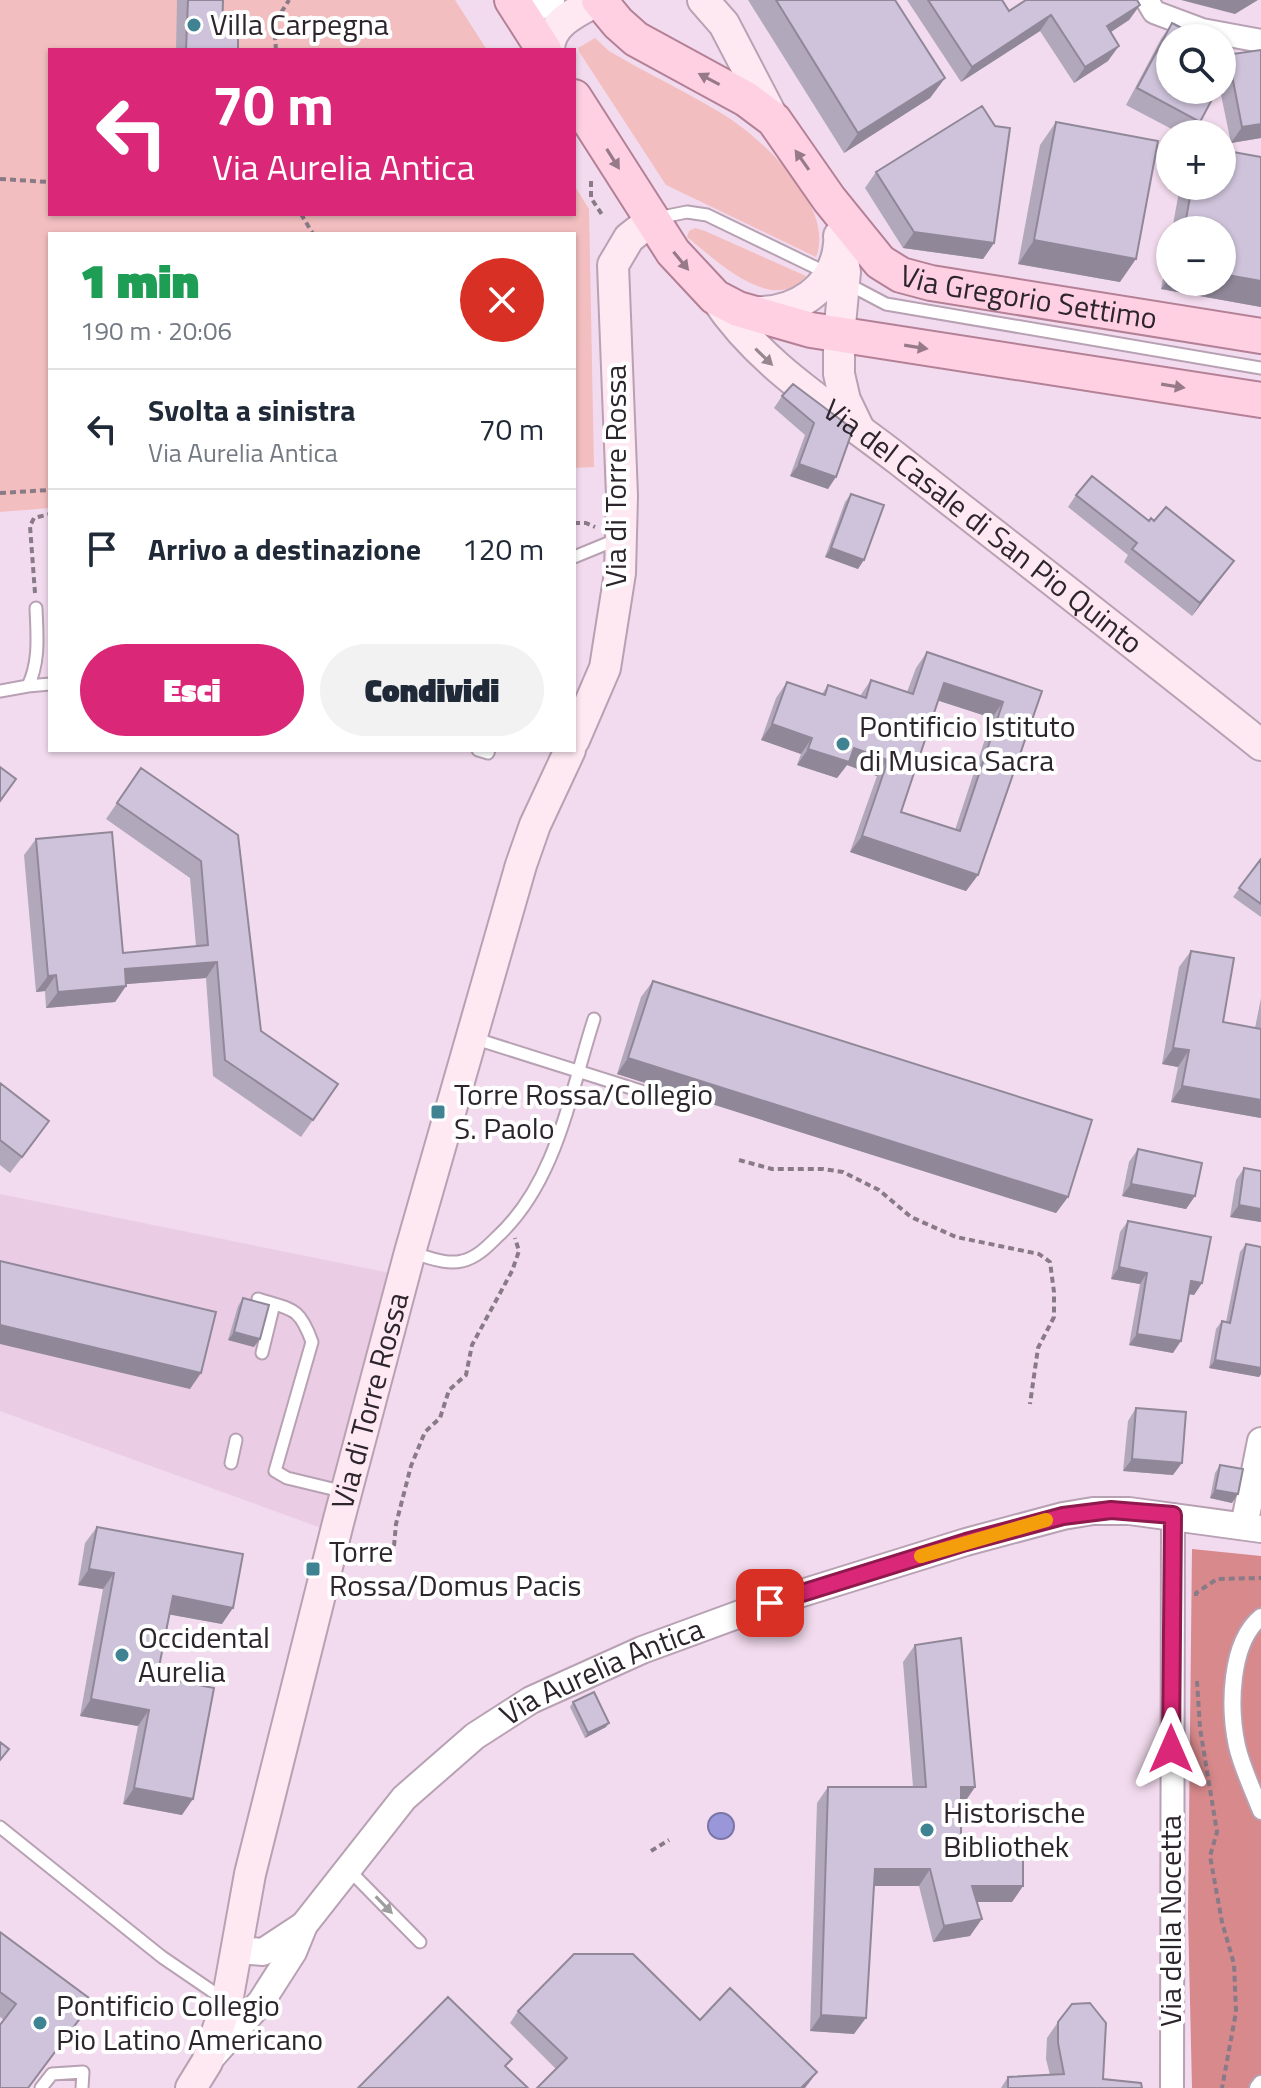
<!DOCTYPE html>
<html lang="it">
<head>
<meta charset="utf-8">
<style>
  body { margin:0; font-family:"Titillium Web",sans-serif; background:#f2f2f3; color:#1f2937; height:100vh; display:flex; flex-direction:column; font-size:30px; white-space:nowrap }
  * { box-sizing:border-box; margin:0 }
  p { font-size:26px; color:#747a83 }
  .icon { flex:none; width:44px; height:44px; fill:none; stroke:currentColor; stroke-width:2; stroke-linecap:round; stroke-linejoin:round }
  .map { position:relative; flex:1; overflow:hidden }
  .side { position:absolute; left:48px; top:232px; width:528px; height:520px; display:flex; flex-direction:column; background:#fff; border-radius:0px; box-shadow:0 2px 6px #0004 }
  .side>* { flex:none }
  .hud { position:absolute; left:48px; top:48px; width:528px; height:168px; border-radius:0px; box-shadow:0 2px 6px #0004; background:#db2777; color:#fff; overflow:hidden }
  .fabs { position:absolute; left:1156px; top:24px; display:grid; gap:16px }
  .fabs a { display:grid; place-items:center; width:80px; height:80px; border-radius:50%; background:#fff; box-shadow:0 2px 6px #0004; font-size:40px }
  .pin { position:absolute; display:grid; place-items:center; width:68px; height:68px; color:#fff; margin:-34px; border-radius:16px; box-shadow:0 4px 12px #0006 }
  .me { position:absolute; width:88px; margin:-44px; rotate:0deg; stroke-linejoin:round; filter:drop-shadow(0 0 6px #0008) }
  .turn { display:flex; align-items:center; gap:28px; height:168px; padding:0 32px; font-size:36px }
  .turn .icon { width:104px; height:104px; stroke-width:2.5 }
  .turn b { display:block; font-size:56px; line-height:68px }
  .round { display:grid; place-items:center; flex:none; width:84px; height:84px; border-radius:42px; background:#f2f2f3 }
  .overview { display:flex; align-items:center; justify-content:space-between; height:136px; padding:0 32px }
  h1 { font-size:48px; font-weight:800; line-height:60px; color:#1e9e55 }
  .action { display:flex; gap:16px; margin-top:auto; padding:16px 32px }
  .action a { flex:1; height:92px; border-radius:48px; background:#db2777; color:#fff; font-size:32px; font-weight:800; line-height:92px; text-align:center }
  .action a+a { background:#f2f2f3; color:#1f2937 }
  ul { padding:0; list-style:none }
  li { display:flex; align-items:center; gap:24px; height:120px; padding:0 32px; border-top:2px solid #e0e1e3 }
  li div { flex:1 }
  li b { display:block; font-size:30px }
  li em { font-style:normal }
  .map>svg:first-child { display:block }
  .built { fill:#eacde5 }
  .green { fill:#f3bebf }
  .forest { fill:#d7898b }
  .water { fill:#9997da; stroke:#7975a6; stroke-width:2 }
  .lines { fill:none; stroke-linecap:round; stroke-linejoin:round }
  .service-casing { stroke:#b7a1b3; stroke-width:15 }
  .pedestrian-casing { stroke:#b7a1b3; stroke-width:20 }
  .minor-casing { stroke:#b7a1b3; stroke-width:26 }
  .tertiary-casing { stroke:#b7a1b3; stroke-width:30 }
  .secondary-casing { stroke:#b7a1b3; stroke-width:34 }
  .primary-casing { stroke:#b48096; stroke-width:38 }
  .path { stroke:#897a87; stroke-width:4; stroke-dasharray:6 4; stroke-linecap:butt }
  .service { stroke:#fff; stroke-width:11 }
  .pedestrian { stroke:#fff; stroke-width:16 }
  .minor { stroke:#fff; stroke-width:22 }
  .tertiary { stroke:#fff; stroke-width:26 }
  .secondary { stroke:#fee8f1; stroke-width:30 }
  .primary { stroke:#fed0e2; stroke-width:34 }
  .wall { fill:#b1a8bb; fill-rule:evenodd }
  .shaded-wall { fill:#908899 }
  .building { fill:#cec3da; stroke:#908899; stroke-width:2; fill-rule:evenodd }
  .oneway { fill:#967a87 }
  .oneway2 { fill:#96868e }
  .oneway3 { fill:#a09da0 }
  .route-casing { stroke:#8e194d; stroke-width:20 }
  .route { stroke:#db2777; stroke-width:14 }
  .slow { stroke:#f59e0b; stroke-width:14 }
  .poi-dot { fill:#3f8292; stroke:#fff; stroke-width:3 }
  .labels { text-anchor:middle; stroke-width:8; stroke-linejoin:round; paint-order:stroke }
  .poi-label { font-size:30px; fill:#2d252c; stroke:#fff; text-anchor:start }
  .street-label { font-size:30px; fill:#2d252c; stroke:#fff }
</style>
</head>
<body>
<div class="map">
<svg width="1261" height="2088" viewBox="0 0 1261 2088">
  <rect width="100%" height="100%" fill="#f2dbee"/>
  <path class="built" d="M0,1194L390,1273L324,1529L0,1411Z"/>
  <path class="green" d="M0,0H455L487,50H50V214H574V185L589,209L594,467L574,468V234H50V508L0,512Z
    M595,38L609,51C646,73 685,91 721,113C761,137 836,206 816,257L666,185L580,53L578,48Z
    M695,228L705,231L806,276C773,317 715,259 687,237L689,231Z"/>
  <path class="forest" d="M1192,1549L1261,1556V2088H1192L1188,1915Z"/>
  <path class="water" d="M708 1826a13 13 0 1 1 26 0a13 13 0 1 1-26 0Z"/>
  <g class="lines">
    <g class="service-casing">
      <path id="service" d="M657,218L687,212L707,215L829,274
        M848,284L886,304L1261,368
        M574,557L618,539
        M28,686L50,684
        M0,691L28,686C40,661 37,635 36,608
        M478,750L488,753L489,750
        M473,1038L666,1099
        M413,1253C428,1257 446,1265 462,1261C476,1258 487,1247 497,1237C557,1182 570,1093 594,1019
        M258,1299C292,1310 299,1306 312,1342L275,1471L287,1478L345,1492
        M262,1353L274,1304
        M231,1463L236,1440
        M0,1827L162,1957L225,2000
        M348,1869L420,1942
        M41,2088L52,2074L83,2072L82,2088"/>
    </g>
    <g class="pedestrian-casing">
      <path id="pedestrian" d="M1261,1617C1229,1643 1229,1709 1237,1746C1242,1768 1253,1790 1261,1811
        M1258,2088L1261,2084"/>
    </g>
    <g class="minor-casing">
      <path id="minor" d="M1147,0L1154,12L1202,30L1261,41
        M1172,2088L1173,1515"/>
    </g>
    <g class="tertiary-casing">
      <g id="tertiary">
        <path d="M523,16L551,0"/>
        <path d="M1244,1526L1261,1441"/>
        <path d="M237,1950L263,1952L304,1925"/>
        <path id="s1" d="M207,2062L261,2002L293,1952L304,1925L404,1798L475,1736L531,1700L642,1650L770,1603L966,1542L1063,1516L1093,1511H1129L1261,1529"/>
      </g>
    </g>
    <g class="secondary-casing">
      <g id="secondary">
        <path d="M703,0L724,24L774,120"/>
        <path d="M549,50C549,23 578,11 599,0"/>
        <path d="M839,236L845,272L839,335V374L845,400L859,429"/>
        <path id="s2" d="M715,297C762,368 834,409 899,460C1020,555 1141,649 1261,745"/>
        <path d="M752,312C795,314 835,289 839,244"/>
        <path d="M574,740L605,668L620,573L622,496L613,265L629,238L652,220"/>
        <path id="s3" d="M191,2088L207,2062L227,2002L250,1874L338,1523L410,1252L521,865L535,825L570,750"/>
      </g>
    </g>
    <g class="primary-casing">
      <g id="primary">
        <path d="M512,0L544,50"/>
        <path id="s4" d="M599,0L618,23L636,39L746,99L774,120L829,199L880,262L901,275L931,283L1261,336"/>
        <path d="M574,97L673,252L715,297L738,309L811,330L1261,400"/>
      </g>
    </g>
    <path class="path" d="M276,50L274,24L289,0
      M0,179L50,182
      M591,181V198L603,216
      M301,214L313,234
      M0,493L50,490
      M574,523H586L595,527
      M35,593L30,526L34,518L50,514
      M739,1160L772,1169H823L843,1172L879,1190L911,1217L956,1237L1039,1254L1050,1262L1054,1292V1317L1038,1348L1030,1404
      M394,1546L396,1524L411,1466L425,1432L440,1418L449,1390L466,1375L472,1345L512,1271L519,1251L515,1238
      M1196,1596V1593L1217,1579L1261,1578
      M1197,1681L1200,1728L1217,1832L1210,1856L1222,1922L1234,1964L1236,2012L1222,2088
      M651,1851L669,1840"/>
    <use href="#service" class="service"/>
    <use href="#pedestrian" class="pedestrian"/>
    <use href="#minor" class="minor"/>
    <use href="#tertiary" class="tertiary"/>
    <use href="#secondary" class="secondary"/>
    <use href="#primary" class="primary"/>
  </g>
  <path class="wall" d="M177,0H223L222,33L238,50H176Z
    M748,0H895L945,78L930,98L844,153Z
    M907,0H1002L1009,11L1140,5L1129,20L1110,32L1108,61L1074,83L1040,31L961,82Z
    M1172,23L1200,122L1192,134H1181L1126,105L1161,39Z
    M1222,49L1261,138L1231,143L1220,90H1222Z
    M1056,122L1120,282L1018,264L1040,145Z
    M1222,150L1261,157V307L1161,289L1170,242V282H1222V230H1172L1180,186H1222Z
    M876,172L994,243L983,259L903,248L865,188Z
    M782,396L853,429L828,489L790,476L805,435L774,408Z
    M851,494L858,569L825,557L845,502Z
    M1076,495L1149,521L1234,561L1192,616L1124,562L1128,555L1068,507Z
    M927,652L1042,691L978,875L966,891L850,852L877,776L847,765L837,778L797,765L801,754L761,740L776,698L787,682L822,694L828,685L860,696L871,680L907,692L916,668ZM938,700L992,718L955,830L901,812Z
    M141,768L238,835L261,1031L338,1084L301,1137L213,1076L206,978L126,984V986L115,1002L46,1008L45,991L36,992L24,855L36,839L123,953L196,946L190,878L106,819Z
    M1261,859V917L1233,897Z
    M1191,951L1223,1022L1255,1028L1261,998V1118L1171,1102L1178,1067L1162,1064L1179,967Z
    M653,981L1068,1197L1056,1213L617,1074L641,997Z
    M0,1083L38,1137L10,1173L0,1165Z
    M1138,1149L1195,1196L1186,1209L1122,1196L1129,1162Z
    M1244,1168L1261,1171V1222L1230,1217L1236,1180Z
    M1128,1221L1202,1283L1194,1295L1189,1294L1173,1353L1129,1345L1140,1284L1111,1279L1120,1232Z
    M1246,1244L1261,1247V1374L1259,1377L1209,1368L1216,1329L1222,1321L1226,1322L1240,1252Z
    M243,1298L254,1347L228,1340L238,1306Z
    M1136,1408L1173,1475L1123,1471L1128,1421Z
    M1220,1465L1232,1503L1210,1498L1215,1473Z
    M97,1527L222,1624L169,1614L157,1677L182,1815L123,1804L138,1726L80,1716L103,1589L78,1585L85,1543Z
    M915,1645L975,1787L964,1803H961V1849L1023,1886L1012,1902H977L970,1936L933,1942L919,1886H874L854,2034L810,2031L817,1803L828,1787H913L903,1662Z
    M573,1702L606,1727L585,1738L570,1707Z
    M0,1932L93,2001L82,2017L4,2020L0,2017Z
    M518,2011L700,2020L817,2072L808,2084L556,2069L510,2023Z
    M1058,2022L1103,2079L1142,2088H1001L1008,2077L1050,2075L1046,2059L1047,2038Z"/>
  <path class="shaded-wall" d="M1181,0H1258L1235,14Z
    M1140,5L1129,20L1096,42L1107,26Z
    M1051,15L1040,31L961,82L972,67Z
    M1119,46L1108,61L1074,83L1085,67Z
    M945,78L930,98L844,153L858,133Z
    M1261,124V138L1231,143L1242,127Z
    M914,232L994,243L983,259L903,248Z
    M1034,240L1136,259L1120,282L1018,264Z
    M1222,274L1261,281V307L1161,289L1170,277V282H1222Z
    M799,464L836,477L828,489L790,476Z
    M831,548L864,560L858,569L825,557Z
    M1234,561L1225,573L1192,616L1200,603Z
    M944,683L1003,702L992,718L933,699Z
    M772,724L812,738L801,754L761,740Z
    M854,748L888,760L877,776L847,765L837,778L797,765L808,749Z
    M862,836L978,875L966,891L850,852Z
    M217,962L206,978L114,985L125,969Z
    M56,975L45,991L36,992L48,976Z
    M126,986L115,1002L46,1008L58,992Z
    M1173,1048L1189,1050L1178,1067L1162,1064Z
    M628,1058L1068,1197L1056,1213L617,1074Z
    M1182,1086L1261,1100V1118L1171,1102Z
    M1131,1184L1195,1196L1186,1209L1122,1196Z
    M1239,1205L1261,1209V1222L1230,1217Z
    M1119,1267L1147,1273L1140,1284L1111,1279Z
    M1191,1281L1202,1283L1194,1295L1183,1293Z
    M0,1325L201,1373L190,1389L0,1344Z
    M234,1332L260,1339L254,1347L228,1340Z
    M1137,1334L1181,1341L1173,1353L1129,1345Z
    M1215,1360L1261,1368V1374L1259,1377L1209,1368Z
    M1132,1459L1182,1463L1173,1475L1123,1471Z
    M1215,1490L1238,1494L1232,1503L1210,1498Z
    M89,1569L114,1573L103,1589L78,1585Z
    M173,1596L233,1608L222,1624L161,1613Z
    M91,1699L149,1710L138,1726L80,1716Z
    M609,1723L606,1727L585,1738L588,1733Z
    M961,1787H975L964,1803H950Z
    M134,1788L193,1799L182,1815L123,1804Z
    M875,1869H930L919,1886H864Z
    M972,1886H1023L1012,1902H960Z
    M982,1919L970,1936L933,1942L944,1926Z
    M821,2015L866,2018L854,2034L810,2031Z
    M817,2072L805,2088H801Z"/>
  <path class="building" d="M188,0H223L222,33L238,34V50H186Z
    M776,0H895L945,78L858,133Z
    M928,0H1002L1009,11L1026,0H1137L1140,5L1107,26L1119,46L1085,67L1051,15L972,67Z
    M1172,23L1201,38H1170V90H1217L1200,122L1137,88Z
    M1222,49L1233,54L1261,50V124L1242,127L1230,65L1222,80Z
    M982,106L995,126L1010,128L994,243L914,232L876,172Z
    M1056,122L1158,141L1136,259L1034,240Z
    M1222,150L1261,157V281L1222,274V230H1184L1192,186H1222Z
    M793,384L853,429L836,477L799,464L814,423L782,396Z
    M1092,476L1149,521L1151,518L1154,521L1166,507L1234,561L1200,603L1132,549L1137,543L1076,495Z
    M851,494L884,505L864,560L831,548Z
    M927,652L1042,691L978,875L862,836L888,760L854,748L849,762L808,749L812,738L772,724L787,682L825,695L828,685L866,698L871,680L913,694ZM944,683L1003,702L960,831L901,812Z
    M0,767L16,779L0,801Z
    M141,768L238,835L261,1031L338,1084L313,1120L225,1060L217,962L125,969L126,986L58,992L56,975L48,976L36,839L112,832L123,953L208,945L201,861L117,803Z
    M1261,859V904L1239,888Z
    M1191,951L1234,958L1223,1022L1261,1029V1100L1182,1086L1189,1050L1173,1048Z
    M653,981L1092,1120L1068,1197L628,1058Z
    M0,1083L49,1121L22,1157L0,1140Z
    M1138,1149L1202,1163L1195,1196L1131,1184Z
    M1244,1168L1261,1171V1209L1239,1205Z
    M1128,1221L1211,1237L1202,1283L1191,1281L1181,1341L1137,1334L1147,1273L1119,1267Z
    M1246,1244L1261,1247V1368L1215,1360L1222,1321L1230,1323Z
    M0,1261L216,1312L201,1373L0,1325Z
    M243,1298L269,1305L260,1339L234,1332Z
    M1136,1408L1186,1412L1182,1463L1132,1459Z
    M1220,1465L1243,1469L1238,1494L1215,1490Z
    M97,1527L243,1554L233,1608L173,1596L157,1677L214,1688L193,1799L134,1788L149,1710L91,1699L114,1573L89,1569Z
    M961,1638L975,1787H961V1849H1023V1886H972L982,1919L944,1926L930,1869H875L866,2018L821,2015L828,1787H926L915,1645Z
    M594,1692L609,1723L588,1733L573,1702Z
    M0,1742L9,1749L0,1760Z
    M0,1932L93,2001L28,2088H0V2025L16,2004L0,1992Z
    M574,1954H633L700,2020L730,1988L817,2072L801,2088H537L567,2058L518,2011Z
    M448,1997L512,2059L505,2066L528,2088H358Z
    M1090,2003L1106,2023L1103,2079L1141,2083L1142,2088H1008V2077L1064,2074L1058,2043V2022L1072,2004Z"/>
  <defs><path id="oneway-solid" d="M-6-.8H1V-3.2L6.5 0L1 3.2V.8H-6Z" transform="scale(2)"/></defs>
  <g class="oneway">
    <use href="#oneway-solid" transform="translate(709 79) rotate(-152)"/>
    <use href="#oneway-solid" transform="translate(613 159) rotate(58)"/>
    <use href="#oneway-solid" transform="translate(802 160) rotate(-125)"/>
    <use href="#oneway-solid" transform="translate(681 261) rotate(51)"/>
    <use href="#oneway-solid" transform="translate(916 347) rotate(9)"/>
    <use href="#oneway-solid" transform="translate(1173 386) rotate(9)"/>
  </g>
  <use class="oneway2" href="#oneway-solid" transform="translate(764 357) rotate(44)"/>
  <use class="oneway3" href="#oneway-solid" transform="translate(384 1905) rotate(46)"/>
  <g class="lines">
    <g class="route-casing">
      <path id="route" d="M770,1603L966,1542L1063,1516L1111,1510L1173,1515L1171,1749"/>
    </g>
    <use href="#route" class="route"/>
    <path class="slow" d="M921,1556L1046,1520"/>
  </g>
  <g class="poi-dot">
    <circle cx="194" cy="25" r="8"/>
    <circle cx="843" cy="744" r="8"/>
    <rect x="430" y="1104" width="16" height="16" rx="4"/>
    <rect x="305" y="1561" width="16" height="16" rx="4"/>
    <circle cx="122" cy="1655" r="8"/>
    <circle cx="927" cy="1830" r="8"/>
    <circle cx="40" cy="2023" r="8"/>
  </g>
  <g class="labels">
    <g class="poi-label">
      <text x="210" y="35">Villa Carpegna</text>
      <text x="859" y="737">Pontificio Istituto<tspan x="859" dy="34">di Musica Sacra</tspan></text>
      <text x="454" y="1105">Torre Rossa/Collegio<tspan x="454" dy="34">S. Paolo</tspan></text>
      <text x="329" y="1562">Torre<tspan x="329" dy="34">Rossa/Domus Pacis</tspan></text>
      <text x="138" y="1648">Occidental<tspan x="138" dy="34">Aurelia</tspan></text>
      <text x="943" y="1823">Historische<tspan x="943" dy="34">Bibliothek</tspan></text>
      <text x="56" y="2016">Pontificio Collegio<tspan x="56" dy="34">Pio Latino Americano</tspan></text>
    </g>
    <g class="street-label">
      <text dy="10" stroke="none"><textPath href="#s4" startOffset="546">Via Gregorio Settimo</textPath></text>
      <text transform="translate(616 476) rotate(-90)" y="10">Via di Torre Rossa</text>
      <text dy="10" stroke="none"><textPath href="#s2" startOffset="354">Via del Casale di San Pio Quinto</textPath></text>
      <text dy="10" stroke="none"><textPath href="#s3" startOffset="712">Via di Torre Rossa</textPath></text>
      <text dy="10" stroke="none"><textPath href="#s1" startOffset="568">Via Aurelia Antica</textPath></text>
      <text transform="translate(1171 1921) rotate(-90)" y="10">Via della Nocetta</text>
    </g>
  </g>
</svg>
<div class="fabs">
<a><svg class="icon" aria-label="search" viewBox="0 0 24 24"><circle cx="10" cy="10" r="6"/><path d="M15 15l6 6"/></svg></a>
<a>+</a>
<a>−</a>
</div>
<div class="pin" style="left:770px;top:1603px;background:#d93025"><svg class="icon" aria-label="arrive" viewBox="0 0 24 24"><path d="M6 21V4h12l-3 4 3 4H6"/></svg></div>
<svg class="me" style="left:1171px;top:1749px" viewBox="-20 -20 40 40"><path d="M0-17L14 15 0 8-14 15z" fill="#db2777" stroke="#fff" stroke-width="4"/></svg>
<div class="hud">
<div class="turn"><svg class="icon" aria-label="left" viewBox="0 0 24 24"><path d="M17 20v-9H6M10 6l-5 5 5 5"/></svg><div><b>70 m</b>Via Aurelia Antica</div></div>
</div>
<section class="side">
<div class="overview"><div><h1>1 min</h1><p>190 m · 20:06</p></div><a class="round" style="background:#d93025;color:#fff"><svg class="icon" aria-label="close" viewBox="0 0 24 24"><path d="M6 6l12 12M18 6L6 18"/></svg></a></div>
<ul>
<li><svg class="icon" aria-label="left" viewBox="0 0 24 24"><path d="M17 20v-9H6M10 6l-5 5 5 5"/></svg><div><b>Svolta a sinistra</b><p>Via Aurelia Antica</p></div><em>70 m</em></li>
<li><svg class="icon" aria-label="arrive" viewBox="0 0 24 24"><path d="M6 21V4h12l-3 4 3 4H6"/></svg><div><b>Arrivo a destinazione</b></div><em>120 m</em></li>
</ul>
<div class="action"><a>Esci</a><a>Condividi</a></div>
</section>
</div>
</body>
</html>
